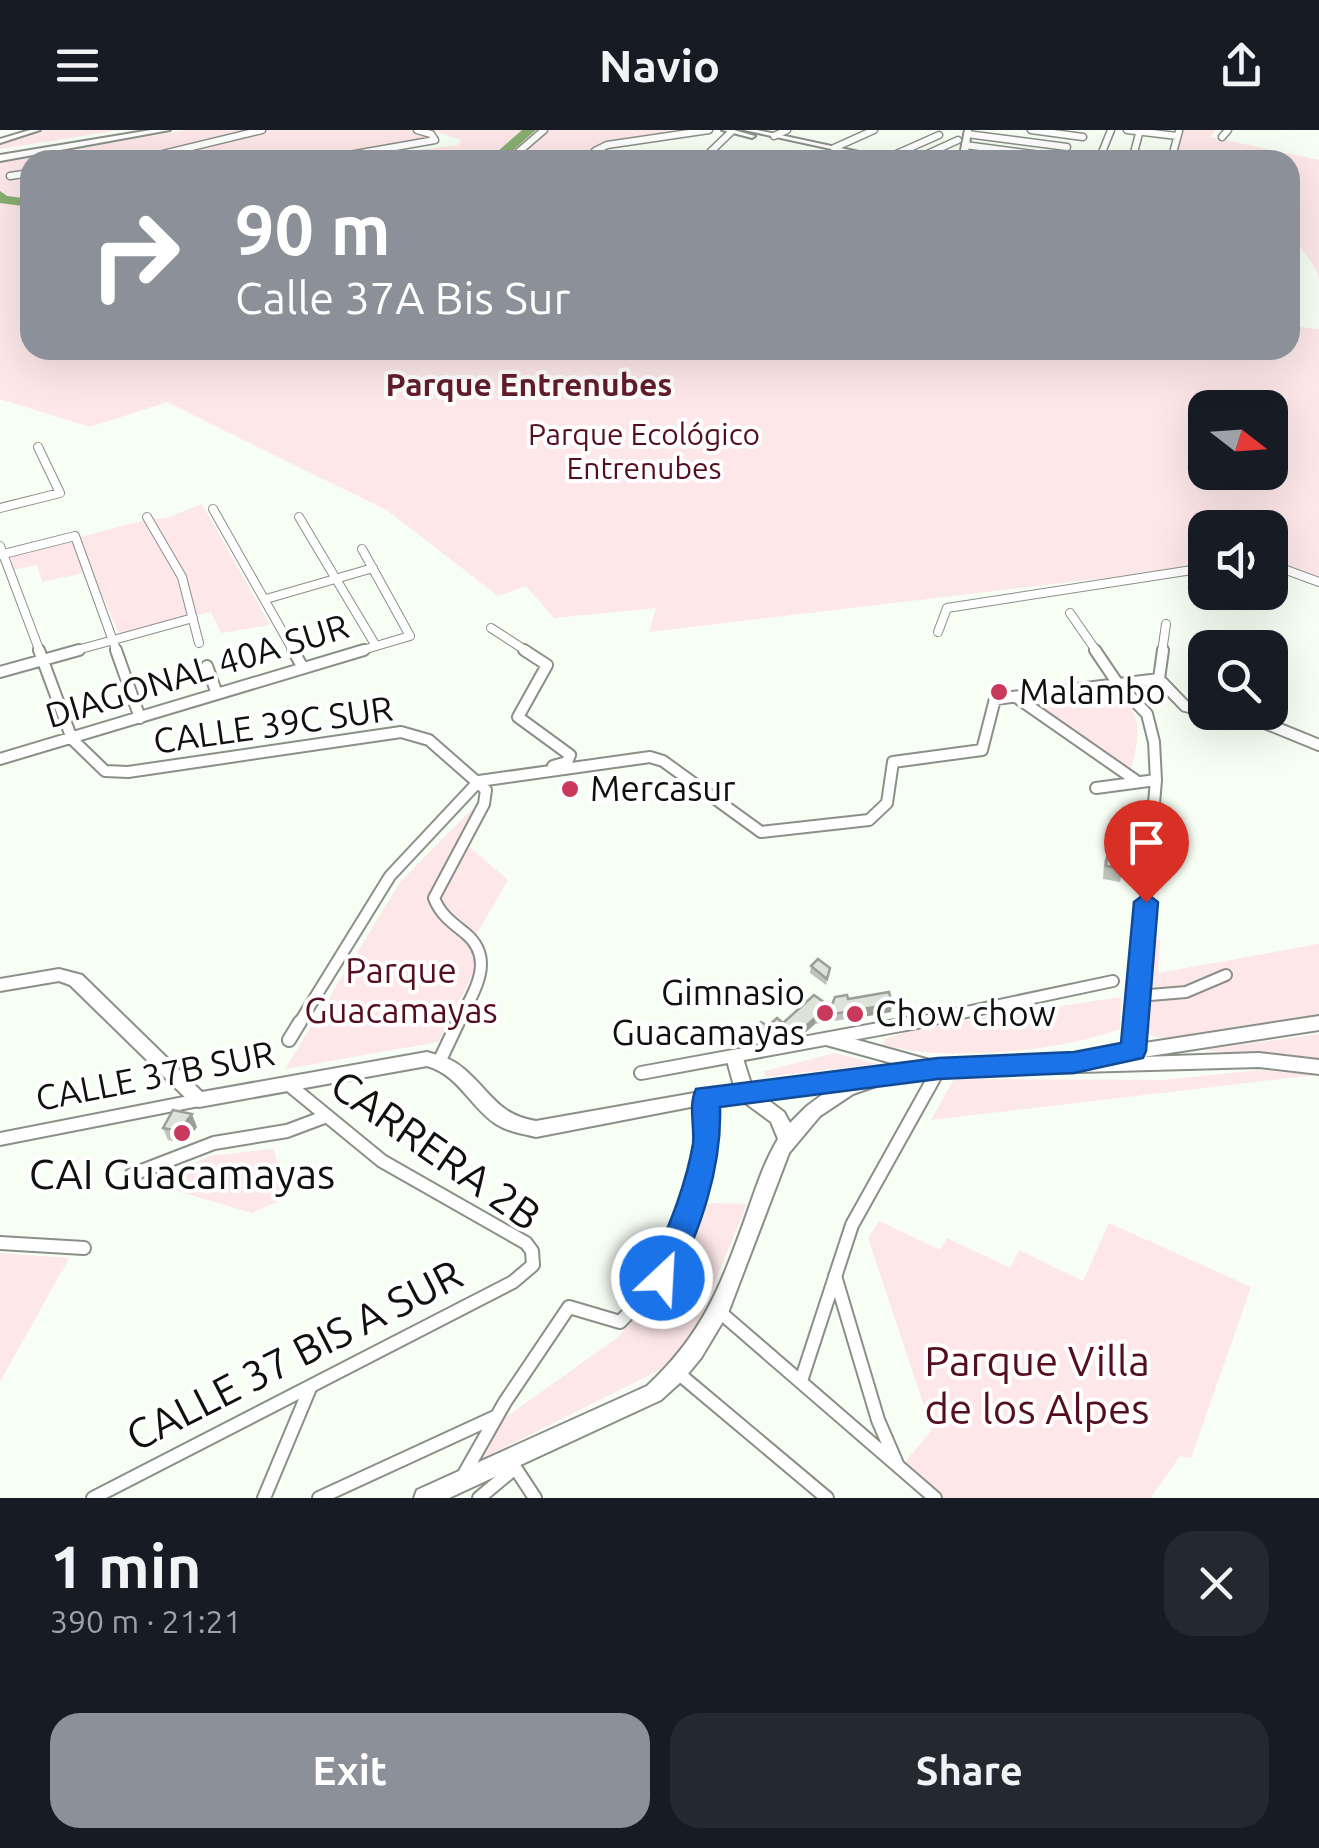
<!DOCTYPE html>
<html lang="en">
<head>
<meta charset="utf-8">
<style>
  body { margin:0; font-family:Ubuntu,sans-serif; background:#242831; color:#f1f3f6; height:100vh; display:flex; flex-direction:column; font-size:38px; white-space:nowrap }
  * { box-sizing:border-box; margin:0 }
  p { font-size:32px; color:#9ea1a6 }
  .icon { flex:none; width:55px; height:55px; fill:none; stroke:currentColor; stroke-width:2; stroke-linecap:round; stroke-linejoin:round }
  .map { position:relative; height:1368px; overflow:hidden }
  .details { display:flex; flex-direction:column; background:#171b24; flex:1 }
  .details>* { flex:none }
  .top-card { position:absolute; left:20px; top:20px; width:1280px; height:210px; border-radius:30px; box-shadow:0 10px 40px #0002; background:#8c9099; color:#fff; overflow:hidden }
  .needle { width:65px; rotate:107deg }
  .controls { position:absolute; left:1188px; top:260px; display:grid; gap:20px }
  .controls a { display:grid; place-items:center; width:100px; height:100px; border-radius:20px; background:#171b24; box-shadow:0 10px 40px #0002; font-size:50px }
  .pin { position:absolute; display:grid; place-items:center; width:85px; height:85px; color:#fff; margin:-102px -42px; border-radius:50% 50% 50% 0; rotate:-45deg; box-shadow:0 0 10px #0007 }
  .pin .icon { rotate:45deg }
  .me { position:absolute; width:110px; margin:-55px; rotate:25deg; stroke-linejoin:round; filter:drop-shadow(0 0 8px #0008) }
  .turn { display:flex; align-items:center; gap:35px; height:210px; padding:0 50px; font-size:45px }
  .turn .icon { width:130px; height:130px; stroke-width:2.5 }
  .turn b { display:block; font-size:70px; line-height:85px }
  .round { display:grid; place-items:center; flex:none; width:105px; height:105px; border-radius:30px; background:#242831 }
  .head { display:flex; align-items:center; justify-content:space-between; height:170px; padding:0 50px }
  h1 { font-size:60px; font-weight:700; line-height:75px }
  .button { display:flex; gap:20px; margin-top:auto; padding:20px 50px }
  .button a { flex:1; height:115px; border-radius:30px; background:#8c9099; color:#fff; font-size:40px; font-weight:700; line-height:115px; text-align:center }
  .button a+a { background:#242831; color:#f1f3f6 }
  header { display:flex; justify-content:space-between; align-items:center; height:130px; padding:0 50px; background:#171b24; font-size:45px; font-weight:700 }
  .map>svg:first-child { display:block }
  .green { fill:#fde7e9; fill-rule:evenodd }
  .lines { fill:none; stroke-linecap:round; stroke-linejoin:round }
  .canal { fill:#87ae70; fill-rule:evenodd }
  .river { fill:#87ae70; fill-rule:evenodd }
  .minor-far3-casing { stroke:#8a9087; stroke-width:9 }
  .minor-far2-casing { stroke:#8a9087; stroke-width:10 }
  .minor-far1-casing { stroke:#8a9087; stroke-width:14 }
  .minor-casing { stroke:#8a9087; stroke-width:16 }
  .tertiary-casing { stroke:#8a9087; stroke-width:4 }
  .secondary-casing { stroke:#8a9087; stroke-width:4 }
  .minor-far3 { stroke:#fff; stroke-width:6 }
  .minor-far2 { stroke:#fff; stroke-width:8 }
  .minor-far1 { stroke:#fff; stroke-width:10 }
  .minor { stroke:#fff; stroke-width:12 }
  .tertiary { fill:#fff; fill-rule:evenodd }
  .secondary { fill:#fff; fill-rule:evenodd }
  .wall { fill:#bec3bb }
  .shaded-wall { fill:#9b9f98 }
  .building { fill:#dde3d9; stroke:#9b9f98; stroke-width:2.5 }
  .route { fill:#1a73e8; stroke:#114b97; stroke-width:2.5 }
  .poi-dot { fill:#c9395c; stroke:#fff; stroke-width:4 }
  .labels { text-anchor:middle; stroke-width:8; stroke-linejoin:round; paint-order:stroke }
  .far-park-label { font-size:30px; fill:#540e20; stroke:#fff }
  .far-quarter-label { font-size:32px; font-weight:bold; fill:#621d2c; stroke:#fff }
  .street-label { font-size:35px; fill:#0f110e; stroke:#fff }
  .poi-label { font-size:35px; fill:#0f110e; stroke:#fff; text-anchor:start }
  .park-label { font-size:35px; fill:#540e20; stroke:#fff }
  .near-street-label { font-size:42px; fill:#0f110e; stroke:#fff }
  .near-poi-label { font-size:42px; fill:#0f110e; stroke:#fff }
  .near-park-label { font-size:42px; fill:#540e20; stroke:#fff }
</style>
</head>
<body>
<header><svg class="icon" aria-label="menu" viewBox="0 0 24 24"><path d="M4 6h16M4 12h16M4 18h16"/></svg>Navio<svg class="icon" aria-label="share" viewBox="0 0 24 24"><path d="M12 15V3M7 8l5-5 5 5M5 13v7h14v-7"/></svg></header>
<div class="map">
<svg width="1319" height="1368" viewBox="0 0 1319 1368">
  <rect width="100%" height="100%" fill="#f7fef4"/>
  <path class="green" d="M45,0H120L0,19V13Z
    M186,0H255L131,30H30V220H1290V196L1319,199V448L1270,432V398H1205V436L649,502L656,478L554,488L526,456L498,466L388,381L167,272L90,297L0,269V32ZM1205,278H1270V342H1205Z
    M270,0H408L429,8L417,14L309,30H149Z
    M431,0H696L600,14L588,30H535L513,26L506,30L342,29L458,15L461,10Z
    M1182,0H1216L1210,7L1319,30V149C1315,130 1297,120 1294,102H1290V30H1173Z
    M202,374L270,495L221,503L211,482L119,504L92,441L42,452L37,435L13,440L11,425L153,388L164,389Z
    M1109,560C1146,578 1139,606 1131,640L1036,574Z
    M475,676L459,708L508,750L470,815L481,829L438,912L285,939L401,751Z
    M1160,809L1158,843L1319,814V884L1295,891L1169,908C1161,907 1151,908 1146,901C1137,888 1149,828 1152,811Z
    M1121,867L1120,899C1057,922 948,932 883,915L885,909L915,898Z
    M1319,904V930L1202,920Z
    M835,923L878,934L765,947L764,941Z
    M1262,940L1315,945L931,990L954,949L1162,950Z
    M273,1019L290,1066L252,1083L133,1048L160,1049L209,1026Z
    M704,1073L747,1074L697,1195L668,1236L481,1329L505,1288L617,1208L673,1147Z
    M879,1091L940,1120L947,1108L1010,1138L1019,1120L1083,1151L1109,1093L1251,1157L1191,1328L1180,1326L1151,1368H935L899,1339L932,1300L868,1108Z
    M0,1123L69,1128L0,1252Z"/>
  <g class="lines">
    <path class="canal" d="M0,61L10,68V72H4L0,67Z"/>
    <path class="river" d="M522,0H536L502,30H488Z
      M0,65L30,69V77L0,73Z"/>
    <g class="minor-far3-casing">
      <path id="minor-far3" d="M417,0L431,4L435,10
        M1031,0L1083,7
        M1127,0L1177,6
        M967,4L1067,17
        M774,6L787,0
        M1222,7L1228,0
        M965,15L1079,30
        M834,18L874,0
        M963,27L985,30
        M885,29L939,5
        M138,30L262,0
        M321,30L435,10
        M509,30L544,0
        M590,30L595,21L607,15L709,0
        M702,30L732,1
        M914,30L958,10
        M1099,30L1111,0
        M1132,30L1140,0
        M1171,30L1179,1
        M10,46L30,43"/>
    </g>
    <g class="minor-far2-casing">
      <path id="minor-far2" d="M0,378L60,363L38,317
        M213,379L294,522
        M147,387L182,447L199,513
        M299,387L376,516
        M0,416L40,522
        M0,425L75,406L117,522
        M1270,434L1319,452
        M266,469L373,438
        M1070,483L1097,522
        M491,498L528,522
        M938,502L947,478L1205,438
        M70,522L193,488
        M356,522L410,506L362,419
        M1162,522L1166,494"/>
    </g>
    <g class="minor-far1-casing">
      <path id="minor-far1" d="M39,520L72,609L105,641L128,642L401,602L429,610L486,660L484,674L434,768C440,784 451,792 465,803C498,830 472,864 457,895
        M116,520L140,588
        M293,520L303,538
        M524,520L547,535L518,587L570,625L567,632L553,636
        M1095,520L1118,554L1147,584L1154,612L1156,650L1135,895
        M207,536L217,564
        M0,542L79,520
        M1159,549L1185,576L1205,580
        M1159,549L1163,520
        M1016,567L1138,652
        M1219,582L1260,591L1319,615
        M0,629L364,520
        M479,651L650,627L663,631L761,702L869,690L887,673L893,632L982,620L995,569L1159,549
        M1096,658L1156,650
        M1138,866L1186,862L1226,845
        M298,895L390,746L479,651
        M905,895L1113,851"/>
    </g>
    <g class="minor-casing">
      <path id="minor" d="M289,910L300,892
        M1133,921L1135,892
        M440,930L458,892
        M641,943L917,892
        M131,1045L214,1013L287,1001L327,986
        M0,1113L84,1118
        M835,1146L878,1290L897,1334
        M721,1183L935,1368
        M678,1243L827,1368
        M801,1251L852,1095L939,939
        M514,1336L535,1368
        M463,1346L505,1272L569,1177L620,1192C684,1130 705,1054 706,967
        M93,1368L513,1152L533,1135L532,1121L526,1113L382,1031L288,954
        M264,1368L310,1258
        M319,1368L495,1287
        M479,1368L515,1338"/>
    </g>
    <g class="tertiary-casing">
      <path id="tertiary" d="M30,0H40L0,13V9Z
        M722,0H734L755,6L752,8Z
        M744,0H757L896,30H882Z
        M965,0H971L967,30H959Z
        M199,964L204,966L206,970L204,974L199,976L0,1015V1003Z"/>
    </g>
    <g class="secondary-casing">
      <path id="secondary" d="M151,0H170L0,31V25Z
        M59,839L82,845L202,962L427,922C441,926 453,929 464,939C491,962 498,985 536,991L734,956L726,927L729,922L735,920L741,922L751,954L860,941L866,943L899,935L826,915L823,910L826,905L832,903L937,932L1098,928L1100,921L1106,919L1319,886V900L1143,927L1259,923L1319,930V944L1259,937L939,946L893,950L853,964L820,986L789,1023L728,1183L701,1228L683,1250L661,1270L449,1368H414L417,1360L647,1256C702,1205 720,1158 745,1089C755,1061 763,1034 778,1009L771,992L741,970L706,974L536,1007C522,1004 509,1002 496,994C470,977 459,945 427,936L199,977L193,975L70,855L59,851L0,861V849ZM830,959L807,976L790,993L784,982L764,967Z"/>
    </g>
    <use href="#minor-far3" class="minor-far3"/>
    <use href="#minor-far2" class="minor-far2"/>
    <use href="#minor-far1" class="minor-far1"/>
    <use href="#minor" class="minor"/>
    <use href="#tertiary" class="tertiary"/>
    <use href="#secondary" class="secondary"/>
  </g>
  <path class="wall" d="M1108,720L1123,739L1120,752L1103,749L1104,732Z
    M811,836L830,838L826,855L810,843Z
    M848,869L891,882L815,894L806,902L757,911L750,906L751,899L783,893L831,877Z
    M197,997L184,1014L168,1010L163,998Z"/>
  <path class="shaded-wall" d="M892,874L891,882L863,887L864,880Z
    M816,887L815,894L806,902L757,911V904Z
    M192,984L197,997L184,1014L179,1001Z"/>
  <path class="building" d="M1108,720L1125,723L1123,739L1106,736Z
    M818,829L830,838L827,849L811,836Z
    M889,862L892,874L816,887L807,895L757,904L751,899L761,892L768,896L777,888L783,893L814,865L831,877L835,867L847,865L848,869Z
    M173,980L192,984L179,1001L163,998Z"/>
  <path class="route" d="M1146,763L1158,772L1146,921L1143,928L1074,943L938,949L720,977C722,1041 699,1100 673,1158L662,1161L651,1158L647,1148C665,1104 685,1061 693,1014C695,996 688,976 696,959L938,928L1074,922L1121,913L1134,772Z"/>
  <g class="poi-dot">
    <circle cx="999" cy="562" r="10"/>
    <circle cx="570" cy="659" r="10"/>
    <circle cx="825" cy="883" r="10"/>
    <circle cx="855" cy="884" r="10"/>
    <circle cx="182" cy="1003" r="10"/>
  </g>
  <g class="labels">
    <g class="far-park-label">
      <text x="644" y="315">Parque Ecológico<tspan x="644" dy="34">Entrenubes</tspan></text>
    </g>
    <g class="far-quarter-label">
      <text x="529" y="266">Parque Entrenubes</text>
    </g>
    <g class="street-label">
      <text transform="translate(197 541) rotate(-17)" y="12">DIAGONAL 40A SUR</text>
      <text transform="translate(273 595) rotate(-8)" y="12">CALLE 39C SUR</text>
      <text transform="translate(155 946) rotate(-11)" y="12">CALLE 37B SUR</text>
    </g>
    <g class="poi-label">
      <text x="1019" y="574">Malambo</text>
      <text x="590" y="671">Mercasur</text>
      <text x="805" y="875" text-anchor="end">Gimnasio<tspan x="805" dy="40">Guacamayas</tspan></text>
      <text x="875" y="896">Chow chow</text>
    </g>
    <g class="park-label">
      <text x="401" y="853">Parque<tspan x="401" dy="40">Guacamayas</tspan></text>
    </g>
    <g class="near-street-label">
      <text transform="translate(436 1020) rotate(35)" y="15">CARRERA 2B</text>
      <text transform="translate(294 1225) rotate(-27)" y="15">CALLE 37 BIS A SUR</text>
    </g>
    <g class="near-poi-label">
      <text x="182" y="1059">CAI Guacamayas</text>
    </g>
    <g class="near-park-label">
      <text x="1037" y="1246">Parque Villa<tspan x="1037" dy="48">de los Alpes</tspan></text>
    </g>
  </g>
</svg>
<div class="controls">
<a><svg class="needle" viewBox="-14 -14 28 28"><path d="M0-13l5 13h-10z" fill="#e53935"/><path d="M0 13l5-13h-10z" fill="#9ea1a6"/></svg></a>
<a><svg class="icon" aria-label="sound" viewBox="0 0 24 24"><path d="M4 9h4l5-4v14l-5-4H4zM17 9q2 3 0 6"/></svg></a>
<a><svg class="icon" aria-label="search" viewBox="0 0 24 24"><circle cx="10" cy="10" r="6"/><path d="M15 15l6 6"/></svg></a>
</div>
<div class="pin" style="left:1146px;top:772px;background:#d93025"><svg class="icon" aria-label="arrive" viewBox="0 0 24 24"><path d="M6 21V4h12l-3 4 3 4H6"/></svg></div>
<svg class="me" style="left:662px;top:1148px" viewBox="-20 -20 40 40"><circle r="17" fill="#1a73e8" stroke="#fff" stroke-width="3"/><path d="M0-11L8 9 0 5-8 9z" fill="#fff"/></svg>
<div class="top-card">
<div class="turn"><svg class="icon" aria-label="right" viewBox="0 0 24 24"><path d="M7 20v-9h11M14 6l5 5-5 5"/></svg><div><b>90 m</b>Calle 37A Bis Sur</div></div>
</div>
</div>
<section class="details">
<div class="head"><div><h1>1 min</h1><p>390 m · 21:21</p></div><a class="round"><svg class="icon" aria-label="close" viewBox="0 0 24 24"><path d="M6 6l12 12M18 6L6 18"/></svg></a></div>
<div class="button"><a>Exit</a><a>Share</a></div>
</section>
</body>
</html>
